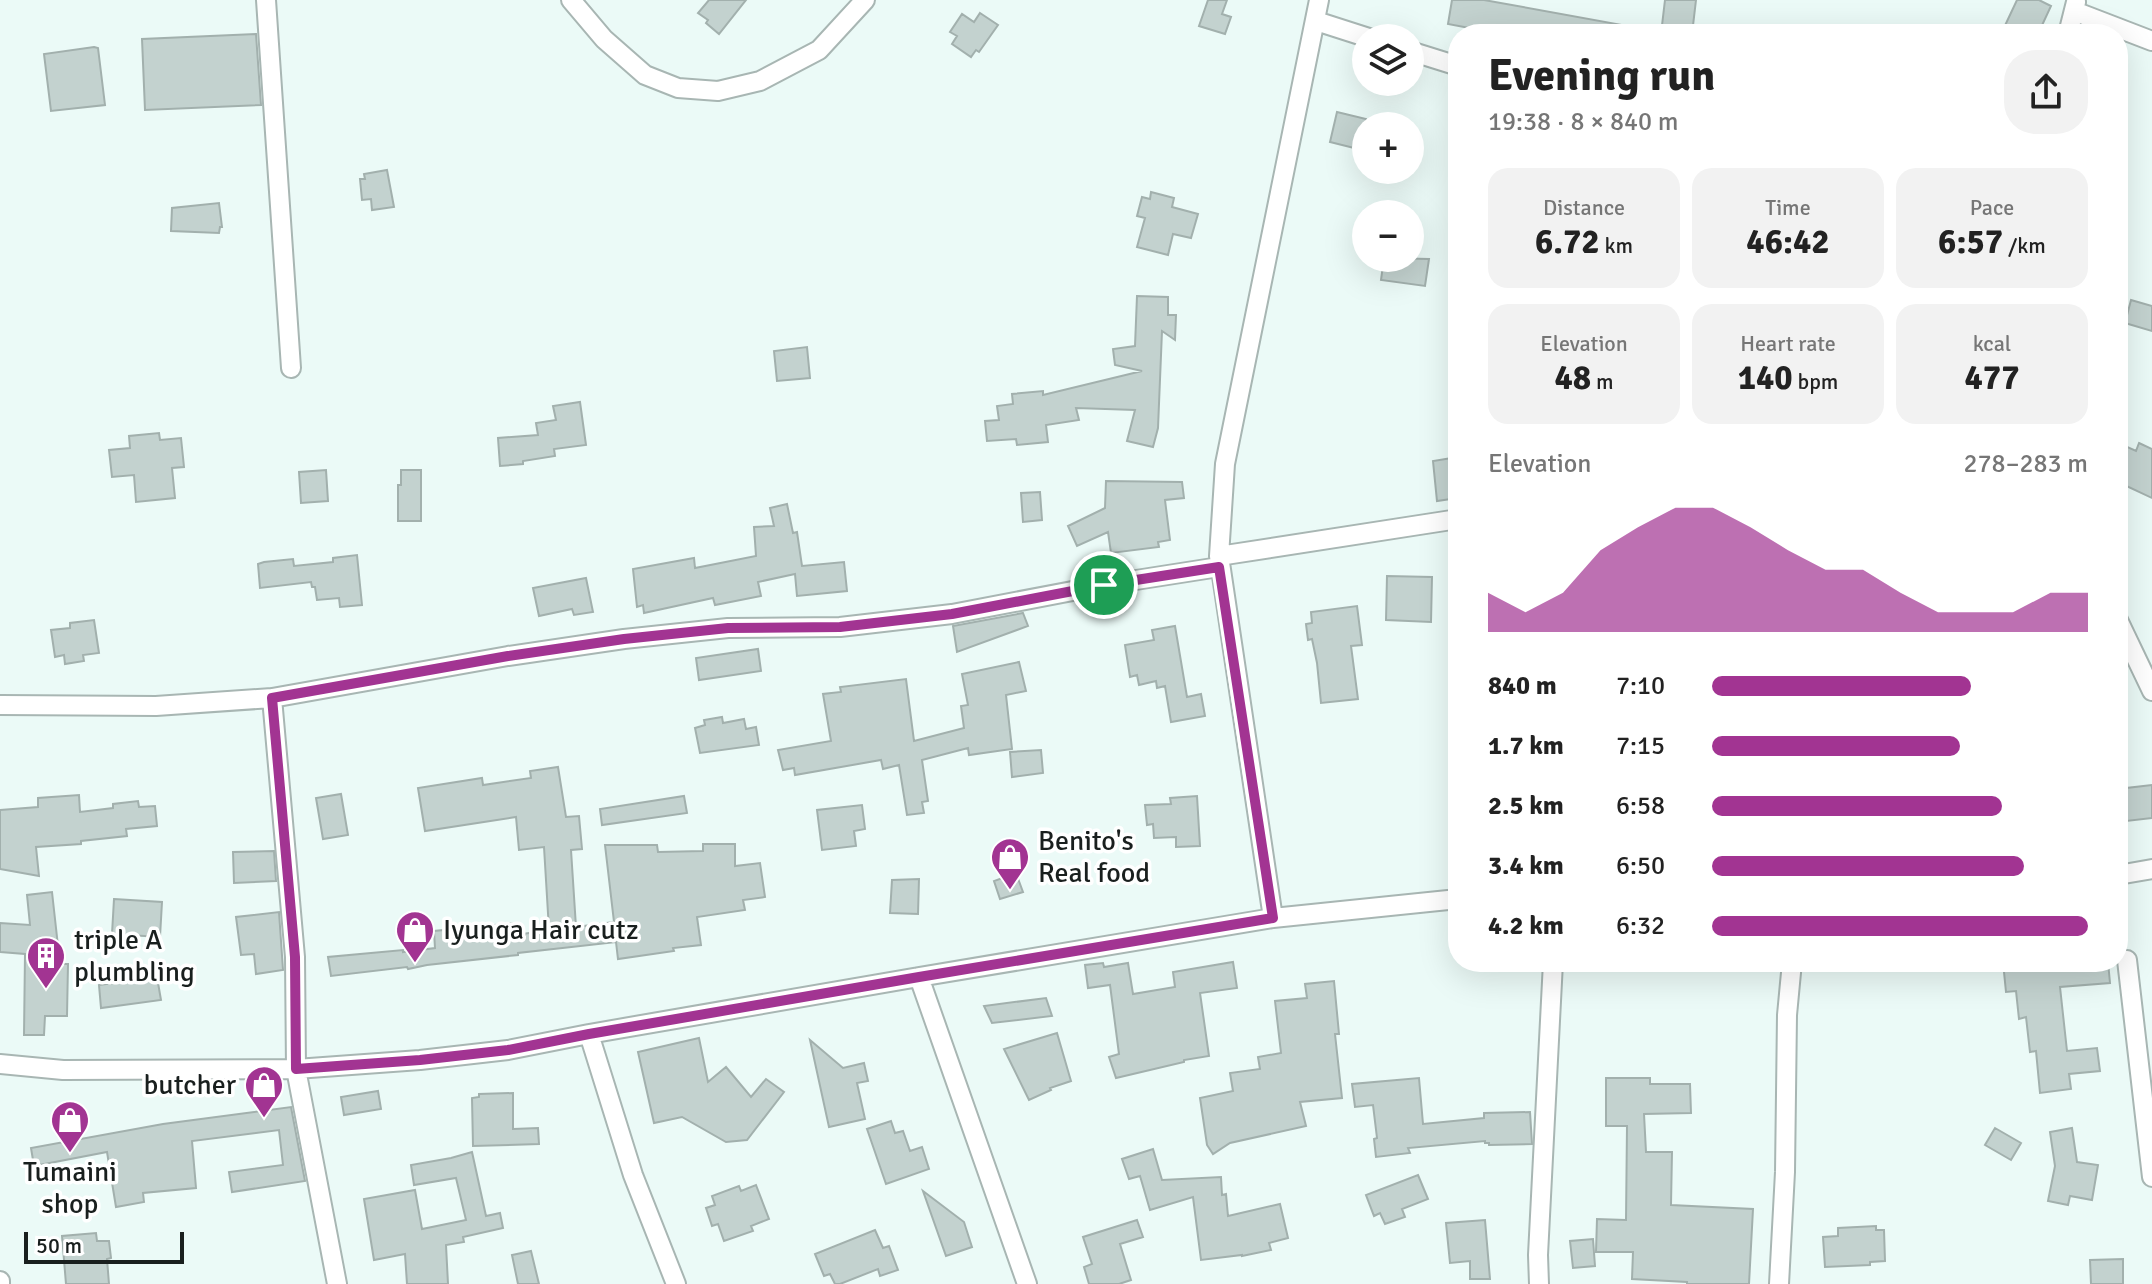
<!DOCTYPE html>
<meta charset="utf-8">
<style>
:root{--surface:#fff;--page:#f2f2f2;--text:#222;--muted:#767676;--accent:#a23492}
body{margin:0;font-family:Signika,sans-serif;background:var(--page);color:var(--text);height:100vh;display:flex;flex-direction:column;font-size:30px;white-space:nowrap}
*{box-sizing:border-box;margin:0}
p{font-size:26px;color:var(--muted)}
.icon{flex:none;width:44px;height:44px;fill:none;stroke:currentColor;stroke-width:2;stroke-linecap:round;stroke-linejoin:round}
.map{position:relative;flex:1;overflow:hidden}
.sheet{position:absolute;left:1448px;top:24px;width:680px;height:948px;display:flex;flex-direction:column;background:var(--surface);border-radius:32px;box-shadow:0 8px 32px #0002}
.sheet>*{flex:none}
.fabs{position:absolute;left:1352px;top:24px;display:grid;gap:16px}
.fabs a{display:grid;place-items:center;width:72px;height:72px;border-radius:50%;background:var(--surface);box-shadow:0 8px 32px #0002;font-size:40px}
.scale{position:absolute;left:24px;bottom:20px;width:160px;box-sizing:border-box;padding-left:8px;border:4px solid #191f1e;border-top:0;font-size:22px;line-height:28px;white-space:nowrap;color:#191f1e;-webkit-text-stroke:6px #fff;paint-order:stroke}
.pin{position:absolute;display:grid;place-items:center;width:68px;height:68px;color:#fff;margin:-34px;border:4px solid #fff;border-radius:50%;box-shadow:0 2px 8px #0007}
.round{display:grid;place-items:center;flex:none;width:84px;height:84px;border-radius:32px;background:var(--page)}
.overview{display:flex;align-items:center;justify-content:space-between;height:136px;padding:0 40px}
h1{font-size:44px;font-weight:700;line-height:60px}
.figures{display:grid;grid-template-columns:repeat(3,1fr);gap:12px;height:136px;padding:8px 40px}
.figures div{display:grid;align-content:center;border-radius:20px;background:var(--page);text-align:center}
.figures b{font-size:34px;font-weight:700}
.figures small{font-size:22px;font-weight:400}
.figures p{font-size:22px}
.chart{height:224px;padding:16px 40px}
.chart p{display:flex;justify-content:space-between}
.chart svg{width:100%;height:144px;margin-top:8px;fill:var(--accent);opacity:.7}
ul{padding:0 40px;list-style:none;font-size:26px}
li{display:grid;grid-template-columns:128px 96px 1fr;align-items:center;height:60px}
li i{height:20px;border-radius:10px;background:var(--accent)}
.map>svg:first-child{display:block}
.building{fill:#c3d2cf;stroke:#a2b0ad;stroke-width:2}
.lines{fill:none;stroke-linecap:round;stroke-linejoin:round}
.minor-casing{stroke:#a8b6b3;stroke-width:22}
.minor{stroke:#fff;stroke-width:18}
.route-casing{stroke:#fff;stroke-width:16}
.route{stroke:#a23492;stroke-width:10}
.labels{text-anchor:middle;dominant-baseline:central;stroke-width:7;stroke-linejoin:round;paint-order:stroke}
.poi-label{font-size:28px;fill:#191f1e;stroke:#fff;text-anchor:start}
</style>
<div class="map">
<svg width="2152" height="1284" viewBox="0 0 2152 1284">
<rect width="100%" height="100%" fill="#ebfaf7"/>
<path class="building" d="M709,0H746L719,34L706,23L708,20L698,13Z
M1208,0H1227L1222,14L1231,17L1225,34L1199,26Z
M1452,0H1484L1622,25V34H1501L1448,24Z
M1665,0H1696L1692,34H1661Z
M2017,0H2039L2051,6L2038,34H2001Z
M980,13L998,25L979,52L976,50L971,57L952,44L957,36L950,32L962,14L974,22Z
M256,34L261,105L145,110L142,39Z
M94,47L98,48L105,105L51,111L44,54Z
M1337,112L1366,119V151L1330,142Z
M387,170L394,207L372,210L371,199L362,200L360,179H365L364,174Z
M1151,192L1174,198L1172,207L1198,214L1191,238L1173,234L1168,255L1137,247L1145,218L1137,216L1142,197L1150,199Z
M219,203L222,227H220L219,233L171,231L172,208Z
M1384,258L1429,259L1425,286L1381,280Z
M1137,296L1168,297V315H1176L1175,340L1162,331L1158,428L1153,447L1127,441L1135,410L1076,408L1079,420L1046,425L1048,442L1017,445L1016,439L987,441L985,421L999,420L997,406L1013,404L1012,394L1043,391V395L1142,371L1115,365L1113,349L1135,346Z
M2131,300L2152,306V331L2125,323Z
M807,347L810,378L777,381L774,351Z
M580,402L586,445L554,449L555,456L523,461V464L500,466L498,438L538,435L536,423L556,420L553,406Z
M159,433L160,440L181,438L184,467L172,468L175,498L136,502L134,475L112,477L109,450L130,448L129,436Z
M2139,443L2152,449V498L2118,482V456L2123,445L2136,451Z
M1458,457V498L1437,501L1433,461Z
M326,470L328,501L301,503L299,472Z
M401,470H421V521H398V485H401Z
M1106,481L1182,482L1184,498L1165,500L1170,540L1158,542L1159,547L1111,553L1108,532L1077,546L1068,526L1105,508Z
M1040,492L1042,520L1023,522L1021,493Z
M787,504L793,533L797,532L802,566L844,562L847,591L797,596L795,574L758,582L761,596L715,605L713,598L644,613L643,605L637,607L633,569L694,558L695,568L756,556L754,527L774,526L770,508Z
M357,555L362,605L340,607L339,598L317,600L315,587H312L311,582L260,588L258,564L264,562L293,559L294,566L333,562V558Z
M1387,576L1432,577L1431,622L1386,620Z
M586,578L593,612L574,615L572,609L539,616L533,588Z
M1357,606L1362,645L1351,646L1358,699L1321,703L1317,663L1312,639L1308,640L1306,624L1312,623L1311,612Z
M1023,613L1028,626L957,652L953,626Z
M94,620L99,653L83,655L84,661L65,664L64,655L55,657L51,630L70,628V623Z
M1175,626L1187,697L1201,694L1205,716L1171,722L1165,686L1157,688L1156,681L1139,685L1137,675L1130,677L1125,645L1154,640L1152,630Z
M758,649L761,671L699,680L696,658Z
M1019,662L1026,691L1006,695L1012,749L969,755L968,748L922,760L928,801L922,802L924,813L907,815L899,765L883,769L881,760L795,775L794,768L783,770L778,750L831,741L823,694L841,692L840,687L906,679L914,741L964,728L961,706L968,705L962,674Z
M722,717L723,723L744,719L746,729L756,727L759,745L700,753L695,728L705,725L704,720Z
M1041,750L1043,773L1012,777L1010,752Z
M558,767L566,817L579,816L582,849L571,850L576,927L614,922L605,845H657L658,852L703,851V844H735V866L760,863L765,897L743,900L745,910L697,917L701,945L673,948L674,951L618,959L616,942L518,953V955L427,965L408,969L407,967L331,976L328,957L403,950V952L435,948L434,931L515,923L516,935L549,930L544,847L519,850L516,817L425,831L418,788L482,778L483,785L531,778L530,771Z
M2152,785V818L2118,822V789Z
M341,794L348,835L323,839L316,798Z
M79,795L80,812L113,808V804L138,801L139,807L155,806L157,826L126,829L127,836L81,841V844L36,847L39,876L0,869V810L38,807V798Z
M684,796L687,813L602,825L600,809Z
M1197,796L1200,846L1176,847V837L1154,838L1153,824L1147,825L1145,805L1171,804L1170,798Z
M862,805L865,829L854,831L856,846L822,850L817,810Z
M274,851L276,881L234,883L233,852Z
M1016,873L1023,892L1000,899L994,881Z
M919,879L918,914L890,913L892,880Z
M52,892L60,964H68L67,1016H45L44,1035H24L25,954L0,952V923L30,925L27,895Z
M114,899L162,902L160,937L112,934Z
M279,912L283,970L256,974L254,954L241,955L236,917Z
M1233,962L1237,988L1200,993L1209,1056L1184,1060V1062L1116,1078L1109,1057L1119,1054L1110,985L1088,988L1085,965L1103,963L1104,967L1128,963L1133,994L1175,987L1173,972Z
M2003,962H2108L2110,983L2060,987L2067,1051L2097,1048L2100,1071L2069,1074L2071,1089L2040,1093L2036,1051L2030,1052L2026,1017L2019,1019L2016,991L2006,992Z
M157,977L161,1000L101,1008L99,985Z
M1334,981L1339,1034H1335L1342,1098L1300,1102L1306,1126L1230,1143L1213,1154L1207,1145L1200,1098L1233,1091L1230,1073L1260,1069L1258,1057L1281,1053L1275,1001L1307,998L1305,984Z
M1046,998L1052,1016L992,1023L984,1006Z
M1057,1033L1071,1081L1050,1088L1051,1090L1029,1100L1004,1049Z
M699,1038L708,1082L726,1067L751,1097L766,1079L784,1092L747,1140L726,1142L682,1117L654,1123L638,1052Z
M810,1040L843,1068L864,1063L868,1081L857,1083L865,1119L829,1127Z
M1419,1078L1423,1124L1484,1118V1113L1530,1112L1532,1144L1489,1145V1143H1485V1141L1408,1148L1410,1153L1376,1157L1374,1139L1377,1138L1373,1105L1355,1107L1352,1084Z
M1606,1078H1650V1084H1690L1691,1113L1644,1114L1646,1152H1672L1671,1205L1753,1209L1749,1284H1687V1282L1632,1279L1633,1252H1596L1597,1219L1626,1220L1627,1126H1606Z
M378,1091L381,1109L344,1115L341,1097Z
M513,1093V1129L538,1128L539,1144L473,1146L472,1098L479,1097V1094Z
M291,1107L305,1181L232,1192L229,1172L283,1165L279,1130L192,1141L196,1188L143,1193L144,1202L116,1207L107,1152L34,1166L31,1148L163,1124Z
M891,1121L895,1133L903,1131L910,1151L922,1147L929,1169L886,1184L867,1129Z
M1995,1128L2021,1143L2011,1160L1985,1145Z
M2072,1128L2077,1162L2098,1165L2092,1200L2070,1196L2068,1205L2048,1201L2055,1166L2050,1132Z
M1153,1149L1162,1180L1221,1177L1222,1195L1226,1194L1228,1216L1280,1204L1288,1238L1269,1243L1271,1250L1242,1256V1255L1201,1260L1193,1197L1150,1210L1140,1176L1129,1179L1122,1159Z
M472,1152L486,1216L500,1213L503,1228L463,1237L464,1242L446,1245L448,1284H407L405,1254L374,1260L364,1199L415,1190L422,1229L466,1220L456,1178L414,1185L411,1165L451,1158Z
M1418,1175L1428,1199L1402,1209L1405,1217L1385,1224L1380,1213L1374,1216L1366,1195Z
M756,1185L769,1219L751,1226L753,1231L724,1241L718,1224L712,1226L706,1208L715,1205L712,1196L739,1186L741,1191Z
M923,1191L964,1222L972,1247L946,1256Z
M1137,1220L1143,1237L1120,1244L1131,1280L1119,1284H1089L1084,1267L1092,1264L1083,1237Z
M1485,1220L1490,1279H1470V1261L1450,1263L1446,1223Z
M1876,1226V1230H1884L1885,1261L1870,1262V1265L1825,1267L1823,1237L1838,1236V1228Z
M875,1230L883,1248L889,1246L898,1270L880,1276L878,1269L840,1284H835L830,1274L824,1276L815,1254Z
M96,1233L97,1241H109L111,1258L107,1259L109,1284H66L62,1236Z
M1593,1239L1595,1266L1573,1268L1570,1241Z
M531,1251L539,1284H518L512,1255Z
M2123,1259V1284H2091L2090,1260Z"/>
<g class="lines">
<defs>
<path id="minor" d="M266,0L291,368
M571,0L604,39L645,75L678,88L718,91L760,81L819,50L865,0
M2074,11L2152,41
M1316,21L1369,38
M2068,34L2076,2
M1410,51L1458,66
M1219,556L1458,519
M2118,620L2152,691
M272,698L295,957L296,1069L337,1284
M0,705L156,706L272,698L508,656L624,639L728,628L840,627L952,614L1104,585L1219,567
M2118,875L2152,869
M1273,918L1219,556L1225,464L1319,0
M2127,960L2152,1177
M919,977L1027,1284
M589,1034L633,1175L676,1284
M0,1064L63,1070L296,1069L420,1060L508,1050L589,1034L919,977L1273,918L1458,899
M0,1281V1284
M1539,1284L1538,1255L1553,962
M1779,1284L1785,1172L1787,1015L1792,962"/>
</defs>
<use href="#minor" class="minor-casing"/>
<use href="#minor" class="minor"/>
</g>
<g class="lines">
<defs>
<path id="route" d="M1219,567L1273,918L919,977L589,1034L508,1050L420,1060L296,1069L295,957L272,698L508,656L624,639L728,628L840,627L952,614L1104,585Z"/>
</defs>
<use href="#route" class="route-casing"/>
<use href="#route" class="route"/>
</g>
<defs>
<symbol id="shop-pin" viewBox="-11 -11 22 30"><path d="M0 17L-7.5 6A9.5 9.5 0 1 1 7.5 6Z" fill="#a23492" stroke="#fff"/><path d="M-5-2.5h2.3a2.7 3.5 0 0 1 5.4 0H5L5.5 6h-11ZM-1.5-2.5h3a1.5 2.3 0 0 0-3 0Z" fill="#fff"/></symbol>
<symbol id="building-pin" viewBox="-11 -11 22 30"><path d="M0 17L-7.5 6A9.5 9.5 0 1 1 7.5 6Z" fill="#a23492" stroke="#fff"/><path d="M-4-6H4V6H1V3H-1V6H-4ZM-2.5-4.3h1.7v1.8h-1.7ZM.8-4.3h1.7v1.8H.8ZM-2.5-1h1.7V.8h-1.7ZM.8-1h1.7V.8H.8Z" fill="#fff"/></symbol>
</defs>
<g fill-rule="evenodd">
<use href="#shop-pin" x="988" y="835" width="44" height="60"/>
<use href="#shop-pin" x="393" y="908" width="44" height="60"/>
<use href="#building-pin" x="24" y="934" width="44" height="60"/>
<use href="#shop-pin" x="242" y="1063" width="44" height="60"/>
<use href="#shop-pin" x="48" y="1098" width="44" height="60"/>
</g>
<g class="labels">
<g class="poi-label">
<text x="1038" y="841">Benito's<tspan x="1038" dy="32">Real food</tspan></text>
<text x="443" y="930">Iyunga Hair cutz</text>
<text x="74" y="940">triple A<tspan x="74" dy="32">plumbling</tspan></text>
<text x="236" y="1085" text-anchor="end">butcher</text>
<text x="70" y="1172" text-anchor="middle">Tumaini<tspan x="70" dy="32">shop</tspan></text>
</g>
</g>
</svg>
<div class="fabs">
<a><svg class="icon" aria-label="layers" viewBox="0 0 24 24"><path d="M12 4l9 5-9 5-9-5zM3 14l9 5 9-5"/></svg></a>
<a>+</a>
<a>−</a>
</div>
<div class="scale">50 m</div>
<div class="pin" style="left:1104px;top:585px;background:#1e9e55"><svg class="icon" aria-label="arrive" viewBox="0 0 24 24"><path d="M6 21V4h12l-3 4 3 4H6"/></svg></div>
<section class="sheet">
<div class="overview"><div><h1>Evening run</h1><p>19:38 · 8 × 840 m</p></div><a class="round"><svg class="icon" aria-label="share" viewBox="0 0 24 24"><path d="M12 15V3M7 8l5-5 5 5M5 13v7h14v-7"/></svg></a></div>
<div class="figures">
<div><p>Distance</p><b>6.72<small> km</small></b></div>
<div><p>Time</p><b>46:42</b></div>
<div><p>Pace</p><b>6:57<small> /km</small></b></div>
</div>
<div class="figures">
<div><p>Elevation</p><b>48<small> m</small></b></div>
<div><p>Heart rate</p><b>140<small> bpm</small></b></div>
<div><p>kcal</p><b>477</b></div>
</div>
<div class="chart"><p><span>Elevation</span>278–283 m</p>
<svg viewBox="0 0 160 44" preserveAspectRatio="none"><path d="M0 44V32L10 38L20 32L30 19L40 12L50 6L60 6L70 12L80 19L90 25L100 25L110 32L120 38L130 38L140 38L150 32L160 32V44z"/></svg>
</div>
<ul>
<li><b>840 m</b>7:10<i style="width:69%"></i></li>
<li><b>1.7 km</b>7:15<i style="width:66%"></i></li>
<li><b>2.5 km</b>6:58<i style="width:77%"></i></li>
<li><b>3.4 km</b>6:50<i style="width:83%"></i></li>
<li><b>4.2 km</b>6:32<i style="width:100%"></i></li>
</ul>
</section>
</div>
